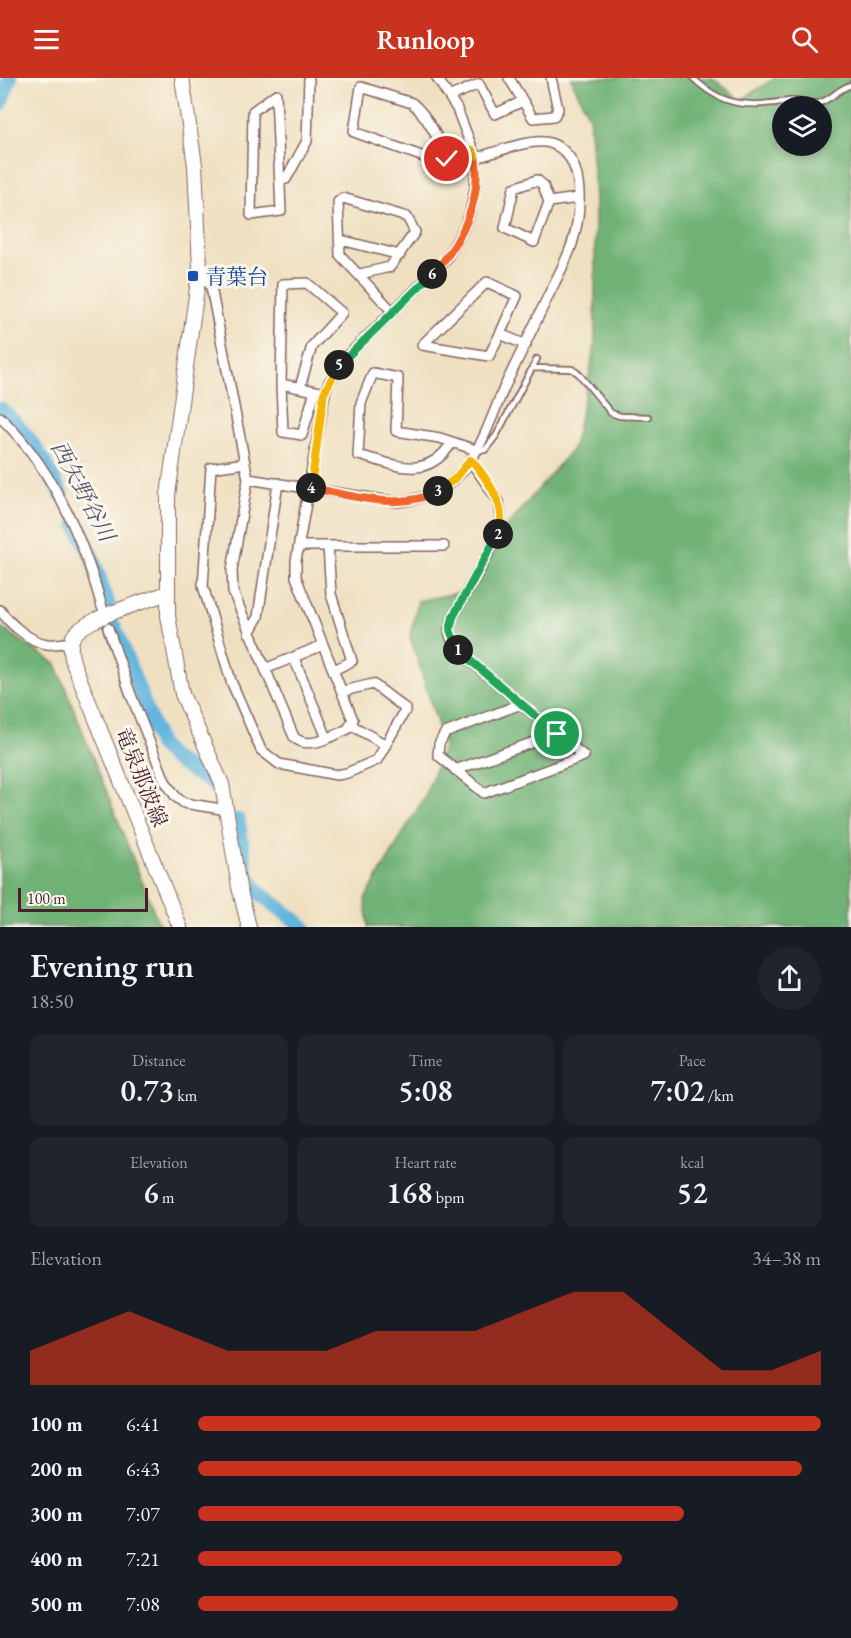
<!DOCTYPE html>
<meta charset="utf-8">
<style>
:root{--surface:#171b24;--page:#20242c;--text:#f1f3f6;--muted:#9ea1a6;--accent:#c8321e}
body{margin:0;font-family:"EB Garamond","Noto Serif JP",serif;background:var(--page);color:var(--text);height:100vh;display:flex;flex-direction:column;font-size:22px;white-space:nowrap}
*{box-sizing:border-box;margin:0}
p{font-size:20px;color:var(--muted)}
.icon{flex:none;width:33px;height:33px;fill:none;stroke:currentColor;stroke-width:2;stroke-linecap:round;stroke-linejoin:round}
.map{position:relative;height:849px;overflow:hidden}
.sheet{display:flex;flex-direction:column;background:var(--surface);flex:1}
.sheet>*{flex:none}
.controls{position:absolute;left:772px;top:18px;display:grid;gap:12px}
.controls a{display:grid;place-items:center;width:60px;height:60px;border-radius:50%;background:var(--surface);box-shadow:0 3px 9px #0003;font-size:30px}
.scale{position:absolute;left:18px;bottom:15px;width:130px;box-sizing:border-box;padding-left:6px;border:3px solid #4a1f2b;border-top:0;font-size:16px;line-height:21px;white-space:nowrap;color:#4a1f2b;-webkit-text-stroke:4px #fbf7ec;paint-order:stroke}
.pin{position:absolute;display:grid;place-items:center;width:51px;height:51px;color:#fff;margin:-26px;border:3px solid #fff;border-radius:50%;box-shadow:0 2px 6px #0007}
.km{position:absolute;width:30px;height:30px;margin:-15px;border-radius:50%;background:#222;color:#fff;font-size:16px;line-height:30px;text-align:center}
.round{display:grid;place-items:center;flex:none;width:63px;height:63px;border-radius:32px;background:var(--page)}
.overview{display:flex;align-items:center;justify-content:space-between;height:102px;padding:0 30px}
h1{font-size:33px;font-weight:600;line-height:45px}
.figures{display:grid;grid-template-columns:repeat(3,1fr);gap:9px;height:102px;padding:6px 30px}
.figures div{display:grid;align-content:center;border-radius:12px;background:var(--page);text-align:center}
.figures b{font-size:30px;font-weight:600}
.figures small{font-size:16px;font-weight:400}
.figures p{font-size:16px}
.chart{height:168px;padding:12px 30px}
.chart p{display:flex;justify-content:space-between}
.chart svg{width:100%;height:108px;margin-top:6px;fill:var(--accent);opacity:.7}
ul{padding:0 30px;list-style:none;font-size:20px}
li{display:grid;grid-template-columns:96px 72px 1fr;align-items:center;height:45px}
li i{height:15px;border-radius:8px;background:var(--accent)}
header{display:flex;justify-content:space-between;align-items:center;height:78px;padding:0 30px;background:var(--accent);color:#fff;font-size:27px;font-weight:600}
.map>svg:first-child{display:block}
.forest{fill:#70b276;stroke:#5d6850;stroke-width:1.5;fill-rule:evenodd}
.lines{fill:none;stroke-linecap:round;stroke-linejoin:round}
.river{stroke:#62b5de;stroke-width:15}
.lane-casing{stroke:#846360;stroke-width:8}
.street-casing{stroke:#846360;stroke-width:12}
.secondary-casing{stroke:#846360;stroke-width:16}
.lane{stroke:#fff;stroke-width:4.5}
.street{stroke:#fff;stroke-width:9}
.secondary{stroke:#fff;stroke-width:14}
.split-1-casing{stroke:#fff;stroke-width:12}
.split-2-casing{stroke:#fff;stroke-width:12}
.split-3-casing{stroke:#fff;stroke-width:12}
.split-4-casing{stroke:#fff;stroke-width:12}
.split-5-casing{stroke:#fff;stroke-width:12}
.split-6-casing{stroke:#fff;stroke-width:12}
.split-7-casing{stroke:#fff;stroke-width:12}
.split-8-casing{stroke:#fff;stroke-width:12}
.split-1{stroke:#22a559;stroke-width:8}
.split-2{stroke:#22a559;stroke-width:8}
.split-3{stroke:#f5b400;stroke-width:8}
.split-4{stroke:#f0652b;stroke-width:8}
.split-5{stroke:#f5b400;stroke-width:8}
.split-6{stroke:#22a559;stroke-width:8}
.split-7{stroke:#f0652b;stroke-width:8}
.split-8{stroke:#f5b400;stroke-width:8}
.transit-dot{fill:#1a4fb4;stroke:#fbf7ec;stroke-width:2}
.labels{text-anchor:middle;dominant-baseline:central;stroke-width:6;stroke-linejoin:round;paint-order:stroke}
.transit-label{font-size:21px;fill:#164399;stroke:#fbf7ec;text-anchor:start}
.street-label{font-size:21px;fill:#4a1f2b;stroke:#fbf7ec}
.water-label{font-size:22px;font-style:italic;fill:#52546a;stroke:#fbf7ec}
</style>
<header><svg class="icon" aria-label="menu" viewBox="0 0 24 24"><path d="M4 6h16M4 12h16M4 18h16"/></svg>Runloop<svg class="icon" aria-label="search" viewBox="0 0 24 24"><circle cx="10" cy="10" r="6"/><path d="M15 15l6 6"/></svg></header>
<div class="map">
<svg width="851" height="849" viewBox="0 0 851 849">
<rect width="100%" height="100%" fill="#fbf7ec"/>
<filter id="ink" filterUnits="userSpaceOnUse"><feTurbulence type="fractalNoise" baseFrequency=".0167" numOctaves="2"/><feDisplacementMap in="SourceGraphic" scale="12" xChannelSelector="R" yChannelSelector="G"/><feConvolveMatrix kernelMatrix="1 2 1 2 8 2 1 2 1" color-interpolation-filters="sRGB"/></filter>
<filter id="wash" filterUnits="userSpaceOnUse"><feTurbulence type="fractalNoise" baseFrequency=".008" numOctaves="4" result="noise"/><feDisplacementMap in="SourceGraphic" scale="24" xChannelSelector="R" yChannelSelector="G"/><feGaussianBlur stdDeviation="1.35" result="paint"/><feColorMatrix in="noise" values="0 0 0 0 0 0 0 0 0 0 0 0 0 0 0 0 0 1.4 0 .05"/><feComposite in="paint" operator="in"/></filter>
<g filter="url(#wash)">
<rect width="100%" height="100%" fill="#efe0c1"/>
<path class="forest" d="M571,0H712L741,22L775,0H851V849H368L365,821L425,718L444,667L410,558L418,523L461,514L494,464L573,370L587,309L595,265V120L589,39ZM783,28H822V68H783Z
M0,549L56,586L160,849H0Z"/>
<g class="lines">
<path class="river" d="M0,27L10,0
M0,331C34,360 41,379 61,416
M76,446L92,479L108,526
M114,548L160,667L172,680L214,707
M238,742L247,797L257,813L304,849"/>
</g>
</g>
<g filter="url(#ink)">
<g class="lines">
<defs>
<path id="lane" d="M693,0C725,31 749,28 791,23C800,22 809,26 819,25C831,22 839,10 851,7
M532,290L572,291L579,296L611,335L620,338L648,339
M476,372H485L496,358L537,281"/>
<path id="street" d="M509,0L523,23
M276,16L281,133L251,137L253,33Z
M451,18L479,6L495,36L523,23L533,40L554,38L558,31L551,0
M447,81C439,62 428,38 412,25L361,9L354,54L438,84L472,72
M281,102L286,101L307,63L309,0
M549,124L543,107L537,102L514,110L505,150L534,164L549,124L578,120
M341,162L400,177
M200,189L211,209L248,401L232,492L233,514L294,659C308,673 333,658 348,651L353,642L296,499V483L325,315L329,304L350,275L445,183L463,152L470,135L475,110L476,80L457,31L437,0
M360,196L390,189L415,154L407,139L343,120L338,124L340,177L393,234
M500,256L517,218L487,204L422,267L489,278L500,256L526,267
M281,306L283,206L307,205L342,235L312,268L300,309
M315,313L302,357L283,354L281,306L325,315
M0,339C52,389 83,460 102,529
M451,366C425,404 395,386 358,377L361,325L373,295L398,300L396,353L440,360L476,372
M470,382L499,424L501,444L500,453L483,486L453,539L449,552L451,560L462,576L521,626
M245,385L211,390L203,508L231,603L261,672L279,686L337,697L347,695L377,682L406,631L373,606L343,613
M248,401L397,424C418,422 438,416 455,401C480,378 491,340 504,310C520,276 537,242 553,208C560,194 567,181 572,166C581,137 588,77 550,65C533,59 494,75 476,80
M299,468H444
M328,468L331,516L352,583L334,592
M0,532C9,545 30,564 47,566C55,567 63,565 71,564
M108,550L131,617L165,703L176,719L184,725L227,732
M249,555L258,539L278,405
M294,580L327,660
M265,591L323,567
M521,626L584,678L484,715L438,677L439,666L445,655Z
M351,647L386,667
M455,692L557,656"/>
<path id="secondary" d="M182,0L195,87L200,189L168,417V538L182,616L222,706L239,809L249,849
M167,515C147,523 82,541 73,559C69,568 71,578 74,587L180,849"/>
</defs>
<use href="#lane" class="lane-casing"/>
<use href="#street" class="street-casing"/>
<use href="#secondary" class="secondary-casing"/>
<use href="#lane" class="lane"/>
<use href="#street" class="street"/>
<use href="#secondary" class="secondary"/>
</g>
</g>
<g class="lines" filter="url(#ink)">
<defs>
<path id="split-1" d="M458,572L557,656"/>
<path id="split-2" d="M458,572L450,552L453,539L498,456"/>
<path id="split-3" d="M438,413L456,400L470,382L474,385C489,404 509,431 498,456"/>
<path id="split-4" d="M311,410C351,417 400,434 438,413"/>
<path id="split-5" d="M311,410L324,315L339,287"/>
<path id="split-6" d="M339,287L432,196"/>
<path id="split-7" d="M432,196C461,166 483,121 475,78"/>
<path id="split-8" d="M447,81L472,72L475,78"/>
</defs>
<use href="#split-1" class="split-1-casing"/>
<use href="#split-2" class="split-2-casing"/>
<use href="#split-3" class="split-3-casing"/>
<use href="#split-4" class="split-4-casing"/>
<use href="#split-5" class="split-5-casing"/>
<use href="#split-6" class="split-6-casing"/>
<use href="#split-7" class="split-7-casing"/>
<use href="#split-8" class="split-8-casing"/>
<use href="#split-1" class="split-1"/>
<use href="#split-2" class="split-2"/>
<use href="#split-3" class="split-3"/>
<use href="#split-4" class="split-4"/>
<use href="#split-5" class="split-5"/>
<use href="#split-6" class="split-6"/>
<use href="#split-7" class="split-7"/>
<use href="#split-8" class="split-8"/>
</g>
<rect class="transit-dot" x="187" y="192" width="12" height="12" rx="3"/>
<g class="labels">
<g class="transit-label">
<text x="205" y="198">青葉台</text>
</g>
<g class="street-label">
<text transform="translate(142 699) rotate(68)">竜泉那波線</text>
</g>
<g class="water-label">
<text transform="translate(83 413) rotate(62)">西矢野谷川</text>
</g>
</g>
</svg>
<div class="controls">
<a><svg class="icon" aria-label="layers" viewBox="0 0 24 24"><path d="M12 4l9 5-9 5-9-5zM3 14l9 5 9-5"/></svg></a>
</div>
<div class="scale">100 m</div>
<div class="pin" style="left:557px;top:656px;background:#1e9e55"><svg class="icon" aria-label="arrive" viewBox="0 0 24 24"><path d="M6 21V4h12l-3 4 3 4H6"/></svg></div>
<div class="pin" style="left:447px;top:81px;background:#d93025"><svg class="icon" aria-label="check" viewBox="0 0 24 24"><path d="M5 12l5 5 9-10"/></svg></div>
<b class="km" style="left:458px;top:572px">1</b>
<b class="km" style="left:498px;top:456px">2</b>
<b class="km" style="left:438px;top:413px">3</b>
<b class="km" style="left:311px;top:410px">4</b>
<b class="km" style="left:339px;top:287px">5</b>
<b class="km" style="left:432px;top:196px">6</b>
</div>
<section class="sheet">
<div class="overview"><div><h1>Evening run</h1><p>18:50</p></div><a class="round"><svg class="icon" aria-label="share" viewBox="0 0 24 24"><path d="M12 15V3M7 8l5-5 5 5M5 13v7h14v-7"/></svg></a></div>
<div class="figures">
<div><p>Distance</p><b>0.73<small> km</small></b></div>
<div><p>Time</p><b>5:08</b></div>
<div><p>Pace</p><b>7:02<small> /km</small></b></div>
</div>
<div class="figures">
<div><p>Elevation</p><b>6<small> m</small></b></div>
<div><p>Heart rate</p><b>168<small> bpm</small></b></div>
<div><p>kcal</p><b>52</b></div>
</div>
<div class="chart"><p><span>Elevation</span>34–38 m</p>
<svg viewBox="0 0 160 44" preserveAspectRatio="none"><path d="M0 44V30L10 22L20 14L30 22L40 30L50 30L60 30L70 22L80 22L90 22L100 14L110 6L120 6L130 22L140 38L150 38L160 30V44z"/></svg>
</div>
<ul>
<li><b>100 m</b>6:41<i style="width:100%"></i></li>
<li><b>200 m</b>6:43<i style="width:97%"></i></li>
<li><b>300 m</b>7:07<i style="width:78%"></i></li>
<li><b>400 m</b>7:21<i style="width:68%"></i></li>
<li><b>500 m</b>7:08<i style="width:77%"></i></li>
</ul>
</section>
